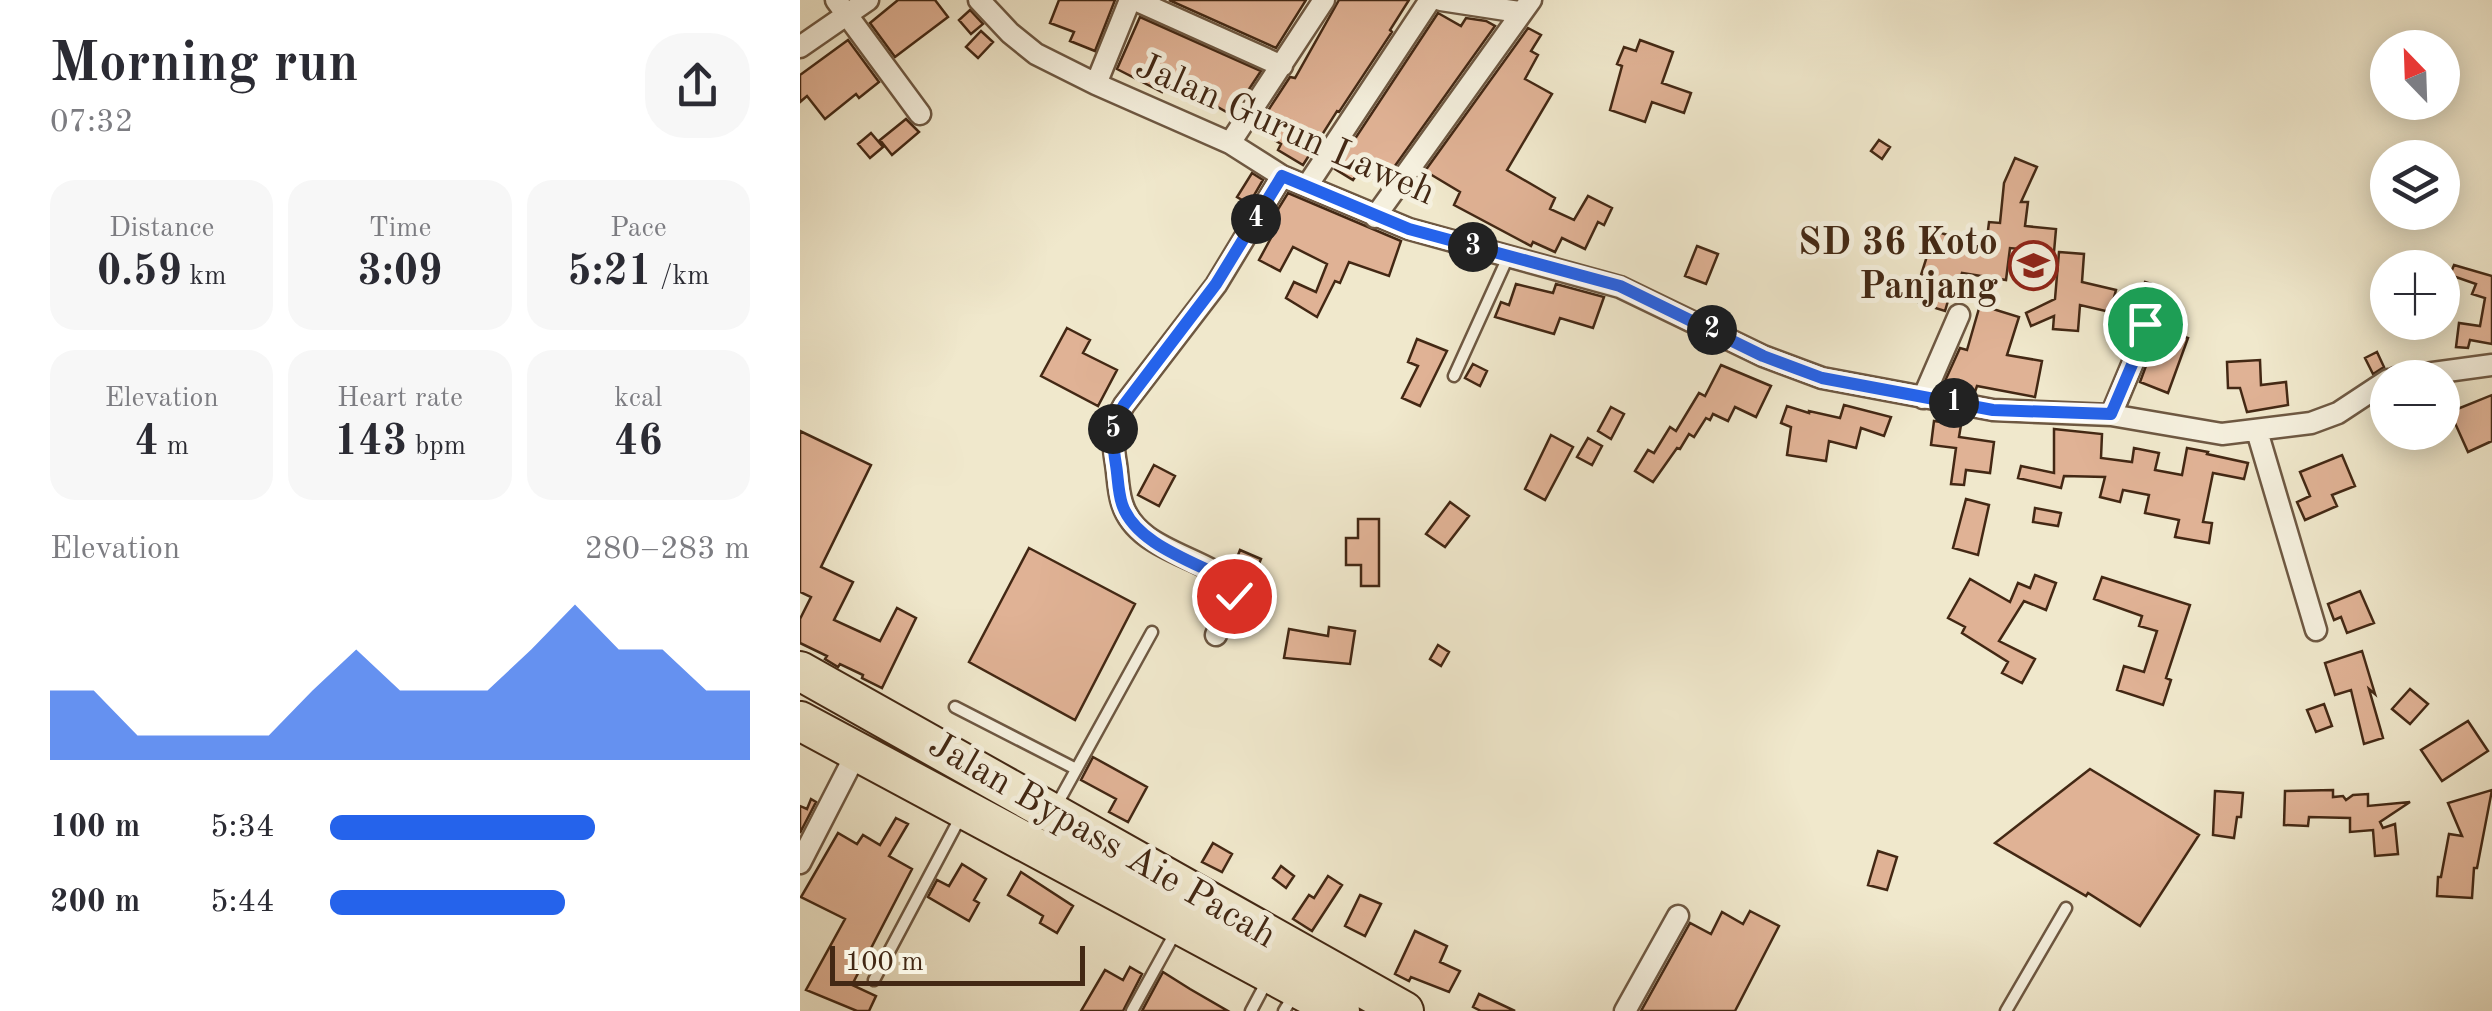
<!DOCTYPE html>
<meta charset="utf-8">
<style>
:root{--surface:#fff;--page:#f7f7f7;--text:#2b2b33;--muted:#7c7c81;--accent:#2563eb}
body{margin:0;font-family:"Old Standard TT",serif;background:var(--page);color:var(--text);height:100vh;display:flex;flex-direction:column;font-size:38px;white-space:nowrap}
*{box-sizing:border-box;margin:0}
p{font-size:32px;color:var(--muted)}
.icon{flex:none;width:55px;height:55px;fill:none;stroke:currentColor;stroke-width:2;stroke-linecap:round;stroke-linejoin:round}
.map{position:relative;flex:1;overflow:hidden}
.sheet{display:flex;flex-direction:column;background:var(--surface);width:800px}
.sheet>*{flex:none}
.needle{width:65px;rotate:337deg}
.tools{position:absolute;left:1570px;top:30px;display:grid;gap:20px}
.tools a{display:grid;place-items:center;width:90px;height:90px;border-radius:50%;background:var(--surface);box-shadow:0 5px 25px #0003;font-size:50px}
.scale{position:absolute;left:30px;bottom:25px;width:255px;box-sizing:border-box;padding-left:10px;border:5px solid #432814;border-top:0;font-size:28px;line-height:35px;white-space:nowrap;color:#432814;-webkit-text-stroke:8px #f5f0de;paint-order:stroke}
.pin{position:absolute;display:grid;place-items:center;width:85px;height:85px;color:#fff;margin:-42px;border:5px solid #fff;border-radius:50%;box-shadow:0 2px 10px #0007}
.km{position:absolute;width:50px;height:50px;margin:-25px;border-radius:50%;background:#222;color:#fff;font-size:28px;line-height:50px;text-align:center}
.round{display:grid;place-items:center;flex:none;width:105px;height:105px;border-radius:40px;background:var(--page)}
.overview{display:flex;align-items:center;justify-content:space-between;height:170px;padding:0 50px}
h1{font-size:55px;font-weight:700;line-height:75px}
.stats{display:grid;grid-template-columns:repeat(3,1fr);gap:15px;height:170px;padding:10px 50px}
.stats div{display:grid;align-content:center;border-radius:25px;background:var(--page);text-align:center}
.stats b{font-size:42px;font-weight:700}
.stats small{font-size:28px;font-weight:400}
.stats p{font-size:28px}
.chart{height:280px;padding:20px 50px}
.chart p{display:flex;justify-content:space-between}
.chart svg{width:100%;height:180px;margin-top:10px;fill:var(--accent);opacity:.7}
ul{padding:0 50px;list-style:none;font-size:32px}
li{display:grid;grid-template-columns:160px 120px 1fr;align-items:center;height:75px}
li i{height:25px;border-radius:12px;background:var(--accent)}
main{display:flex;flex:1;min-height:0}
.map>svg:first-child{display:block}
.building{fill:#e0b295;stroke:#432814;stroke-width:2.5}
.lines{fill:none;stroke-linecap:round;stroke-linejoin:round}
.lane-casing{stroke:#6e5842;stroke-width:15}
.street-casing{stroke:#6e5842;stroke-width:25}
.highway-casing{stroke:#432814;stroke-width:42}
.lane{stroke:#f5f0de;stroke-width:10}
.street{stroke:#f5f0de;stroke-width:20}
.highway{stroke:#f0e8cc;stroke-width:38}
.route-casing{stroke:#fff;stroke-width:20}
.route{stroke:#2563eb;stroke-width:12}
.labels{text-anchor:middle;dominant-baseline:central;stroke-width:10;stroke-linejoin:round;paint-order:stroke}
.street-label{font-size:38px;fill:#432814;stroke:#f5f0de}
.poi-label{font-size:38px;font-weight:bold;fill:#432814;stroke:#f5f0de;text-anchor:end}
</style>
<main>
<section class="sheet">
<div class="overview"><div><h1>Morning run</h1><p>07:32</p></div><a class="round"><svg class="icon" aria-label="share" viewBox="0 0 24 24"><path d="M12 15V3M7 8l5-5 5 5M5 13v7h14v-7"/></svg></a></div>
<div class="stats">
<div><p>Distance</p><b>0.59<small> km</small></b></div>
<div><p>Time</p><b>3:09</b></div>
<div><p>Pace</p><b>5:21<small> /km</small></b></div>
</div>
<div class="stats">
<div><p>Elevation</p><b>4<small> m</small></b></div>
<div><p>Heart rate</p><b>143<small> bpm</small></b></div>
<div><p>kcal</p><b>46</b></div>
</div>
<div class="chart"><p><span>Elevation</span>280–283 m</p>
<svg viewBox="0 0 160 44" preserveAspectRatio="none"><path d="M0 44V27L10 27L20 38L30 38L40 38L50 38L60 27L70 17L80 27L90 27L100 27L110 17L120 6L130 17L140 17L150 27L160 27V44z"/></svg>
</div>
<ul>
<li><b>100 m</b>5:34<i style="width:63%"></i></li>
<li><b>200 m</b>5:44<i style="width:56%"></i></li>
</ul>
</section>
<div class="map">
<svg width="1692" height="1011" viewBox="0 0 1692 1011">
<rect width="100%" height="100%" fill="#f0e8cc"/>
<filter id="stains"><feTurbulence type="fractalNoise" baseFrequency=".002" numOctaves="4"/><feColorMatrix values="0 0 0 0 .2 0 0 0 0 .09 0 0 0 0 .02 0 0 0 .5 -.17"/></filter>
<radialGradient id="worn" r=".72"><stop offset=".6" stop-color="#630" stop-opacity="0"/><stop offset="1" stop-color="#630" stop-opacity=".3"/></radialGradient>
<path class="building" d="M98,0H135L148,17L95,57L70,23Z
M259,0H315L295,51L270,41L274,32L250,23Z
M369,0H506L476,48Z
M539,0H609L590,30L592,32L539,112L537,111L503,165L478,150L481,144L456,129L490,77L495,78Z
M170,10L183,24L171,34L159,20Z
M638,13L661,26L666,18L686,21L695,26L582,184L560,170L553,180L535,169Z
M340,17L461,71L432,115L414,105L411,111L365,86L362,92L317,69Z
M728,28L741,35L731,51L738,55L725,79L752,94L707,170L755,198L750,209L774,220L788,196L812,208L804,225L798,222L785,249L762,238L755,252L733,242L731,246L654,205L660,192L625,171Z
M181,31L193,42L178,58L166,47Z
M48,40L79,82L59,98L56,94L25,119L7,96L0,102V75Z
M840,40L873,52L862,83L891,93L884,113L852,102L845,122L810,110L822,66L817,64L824,47L836,51Z
M106,119L119,132L92,155L80,140Z
M71,133L83,147L70,158L58,144Z
M1079,140L1090,147L1082,159L1071,151Z
M1215,158L1237,167L1221,202H1228L1225,226L1256,229L1254,252L1210,248L1206,280L1162,273L1158,286L1153,284L1145,311L1119,303L1127,277L1121,275L1135,231L1186,247L1189,222L1200,223L1204,183Z
M452,173L463,180L449,204L437,197Z
M488,193L601,241L589,276L549,262L540,283L535,281L517,317L486,298L494,282L516,292L527,264L493,247L480,271L459,260L472,236L464,232Z
M897,246L918,254L906,284L885,276Z
M1259,252L1284,254L1282,282L1316,290L1310,312L1280,305L1278,331L1253,329L1254,316L1231,326L1226,313L1255,299Z
M1654,265L1692,276V344L1670,340L1668,348L1656,347L1659,323L1680,326L1685,298L1672,294L1676,284L1650,275Z
M1345,282L1358,286L1346,311L1333,318Z
M716,284L753,293L756,284L804,297L793,328L760,318L754,334L695,317L701,302L709,305Z
M1180,305L1219,317L1207,355L1242,361L1235,397L1177,386L1175,392L1145,381L1160,348L1167,350Z
M267,328L290,340L283,353L317,370L298,406L241,376Z
M1360,328L1388,338L1368,393L1340,382Z
M617,339L647,351L620,406L602,398L618,366L608,362Z
M1577,352L1584,367L1573,374L1565,358Z
M1460,360L1461,385L1486,382L1488,405L1447,412L1440,388H1428L1427,362Z
M673,364L687,371L680,386L665,378Z
M921,365L971,386L956,417L935,407L928,421L913,414L910,420L906,418L894,437L889,434L880,449L877,448L853,482L835,471L848,450L854,453L870,427L876,431L899,393L905,396Z
M1692,395V441L1668,452L1650,412Z
M1044,405L1091,417L1084,436L1061,428L1056,448L1029,441L1026,461L987,455L991,427L981,423L987,406L1009,413V411L1040,418Z
M811,407L824,414L811,439L798,431Z
M1134,421L1161,425L1159,437L1194,442L1190,473L1166,470L1164,485L1151,484L1156,448L1131,445Z
M1254,429L1302,434L1301,458L1332,462L1334,448L1359,453L1355,470L1382,475L1387,448L1408,452L1407,454L1448,463L1444,479L1413,473L1403,522L1412,523L1409,543L1375,537L1379,520L1345,513L1349,495L1323,490L1320,502L1300,497L1305,477L1264,476L1261,488L1218,478L1221,466L1254,473Z
M0,431L71,465L21,567L53,582L34,620L80,641L97,608L116,618L82,688L62,678L63,675L40,664L38,667L25,659L27,656L0,643V619L11,597L0,592Z
M751,435L773,447L745,500L725,489Z
M788,438L802,446L792,465L777,457Z
M1542,455L1555,486L1532,495L1537,506L1505,520L1497,502L1510,496L1500,472Z
M354,465L375,476L359,506L338,495Z
M1166,499L1189,505L1178,555L1153,548Z
M650,502L669,516L645,547L626,534Z
M1235,508L1261,513L1258,526L1233,522Z
M558,519H579V586H561V565H546V538H558Z
M229,548L335,604L275,720L169,662Z
M440,550L461,559L451,583L433,568Z
M1235,575L1256,583L1246,610L1224,601L1199,641L1235,659L1222,683L1202,673L1208,662L1162,633L1165,627L1148,618L1170,579L1210,602L1218,583L1230,588Z
M1302,577L1390,605L1366,678L1371,680L1363,705L1317,690L1324,666L1344,672L1357,631L1339,626L1342,616L1294,599Z
M1560,591L1574,623L1547,633L1541,617L1534,620L1528,604Z
M529,627L555,631L550,664L484,658L489,629L528,636Z
M638,645L649,652L641,666L630,659Z
M1562,651L1575,694L1569,689L1583,738L1564,744L1551,690L1535,695L1525,663Z
M1610,689L1628,704L1610,724L1592,709Z
M1524,704L1532,726L1516,732L1507,710Z
M1668,721L1688,751L1642,781L1621,750Z
M293,757L347,787L328,822L309,812L316,799L281,780Z
M1290,769L1399,835L1340,926L1288,893L1286,896L1195,843Z
M1533,790V797L1543,796L1546,800L1553,795L1568,794V806L1610,802L1580,822L1583,828L1595,824L1598,854L1575,856L1573,830L1550,832V818L1509,817L1508,826L1484,825L1485,791Z
M1692,790L1677,868H1674L1672,898L1637,896L1638,877H1641L1649,834L1662,836L1648,803Z
M1415,791L1443,793L1441,817H1437L1434,838L1413,835Z
M11,799L16,802L0,833V806L7,809Z
M96,818L108,824L89,856L112,869L52,985L76,996L69,1011H57L6,990L45,919L1,897L38,833L57,844L63,835L80,845Z
M413,843L432,854L422,872L402,862Z
M1078,851L1097,857L1087,890L1068,885Z
M162,864L186,879L174,900L179,903L169,921L128,897L137,880L149,886Z
M481,866L494,876L486,888L473,878Z
M221,872L273,906L257,933L240,923L243,916L208,895Z
M528,876L542,885L512,931L493,919L509,895L514,898Z
M560,895L581,904L565,936L545,926Z
M950,911L979,926L935,1011H841L890,923L911,934L922,912L943,924Z
M615,931L647,946L640,962L660,971L649,992L611,977L609,981L595,974Z
M330,967L342,974L323,1011H281L305,970L323,980Z
M363,972L390,989L428,1011H342Z
M679,994L715,1011H681L673,1007Z"/>
<g class="lines">
<defs>
<path id="lane" d="M654,376L708,257
M155,707L276,769
M255,808L352,632
M74,980L161,816
M332,1011L375,933
M451,1011L468,979
M484,1011L495,993
M1206,1011L1266,908"/>
<path id="street" d="M36,0L120,114
M179,0L210,33L236,54L296,84L430,143L482,176L609,229L820,287L963,356L1022,378L1193,410L1311,415L1422,434L1511,423L1538,413L1588,380
M335,0L482,66
M641,0L719,12
M0,47L68,0
M296,84L330,0
M430,143L524,0
M507,186L630,0
M575,217L731,0
M1596,378L1692,365
M1123,398L1159,315
M1311,415L1334,360L1345,324
M1457,431L1516,630
M416,635L433,596L432,584C400,555 336,550 322,503C318,491 318,477 316,464C312,440 311,426 324,405L416,285L482,176
M0,863L57,752
M825,1011L878,916"/>
<path id="highway" d="M0,671L604,1011
M0,721L540,1011"/>
</defs>
<use href="#lane" class="lane-casing"/>
<use href="#street" class="street-casing"/>
<use href="#highway" class="highway-casing"/>
<use href="#lane" class="lane"/>
<use href="#street" class="street"/>
<use href="#highway" class="highway"/>
</g>
<g class="lines">
<defs>
<path id="route" d="M434,596V590L428,580C395,562 335,544 322,504C318,492 318,477 316,465C312,441 311,426 324,405L416,284L482,176L609,229L820,286L963,356L1022,378L1193,410L1311,414L1334,360L1345,324"/>
</defs>
<use href="#route" class="route-casing"/>
<use href="#route" class="route"/>
</g>
<defs>
<symbol id="school-ring" viewBox="-11 -11 22 22"><circle r="9.5" fill="#f5f0de" stroke="#8f2418" stroke-width="1.5"/><path d="M0-5L7-2L0 1L-7-2ZM-4 1L0 2.5L4 1V4Q0 6-4 4Z" fill="#8f2418"/></symbol>
</defs>
<g fill-rule="evenodd">
<use href="#school-ring" x="1206" y="238" width="55" height="55"/>
</g>
<g class="labels">
<g class="street-label">
<text transform="translate(485 130) rotate(24)">Jalan Gurun Laweh</text>
<text transform="translate(302 841) rotate(30)">Jalan Bypass Aie Pacah</text>
</g>
<g class="poi-label">
<text x="1198" y="244">SD 36 Koto<tspan x="1198" dy="44">Panjang</tspan></text>
</g>
</g>
<rect width="100%" height="100%" filter="url(#stains)"/>
<rect width="100%" height="100%" fill="url(#worn)"/>
</svg>
<div class="tools">
<a><svg class="needle" viewBox="-14 -14 28 28"><path d="M0-13l5 13h-10z" fill="#e53935"/><path d="M0 13l5-13h-10z" fill="#7c7c81"/></svg></a>
<a><svg class="icon" aria-label="layers" viewBox="0 0 24 24"><path d="M12 4l9 5-9 5-9-5zM3 14l9 5 9-5"/></svg></a>
<a>+</a>
<a>−</a>
</div>
<div class="scale">100 m</div>
<div class="pin" style="left:1345px;top:324px;background:#1e9e55"><svg class="icon" aria-label="arrive" viewBox="0 0 24 24"><path d="M6 21V4h12l-3 4 3 4H6"/></svg></div>
<div class="pin" style="left:434px;top:596px;background:#d93025"><svg class="icon" aria-label="check" viewBox="0 0 24 24"><path d="M5 12l5 5 9-10"/></svg></div>
<b class="km" style="left:1154px;top:403px">1</b>
<b class="km" style="left:912px;top:330px">2</b>
<b class="km" style="left:673px;top:247px">3</b>
<b class="km" style="left:456px;top:219px">4</b>
<b class="km" style="left:313px;top:429px">5</b>
</div>
</main>
